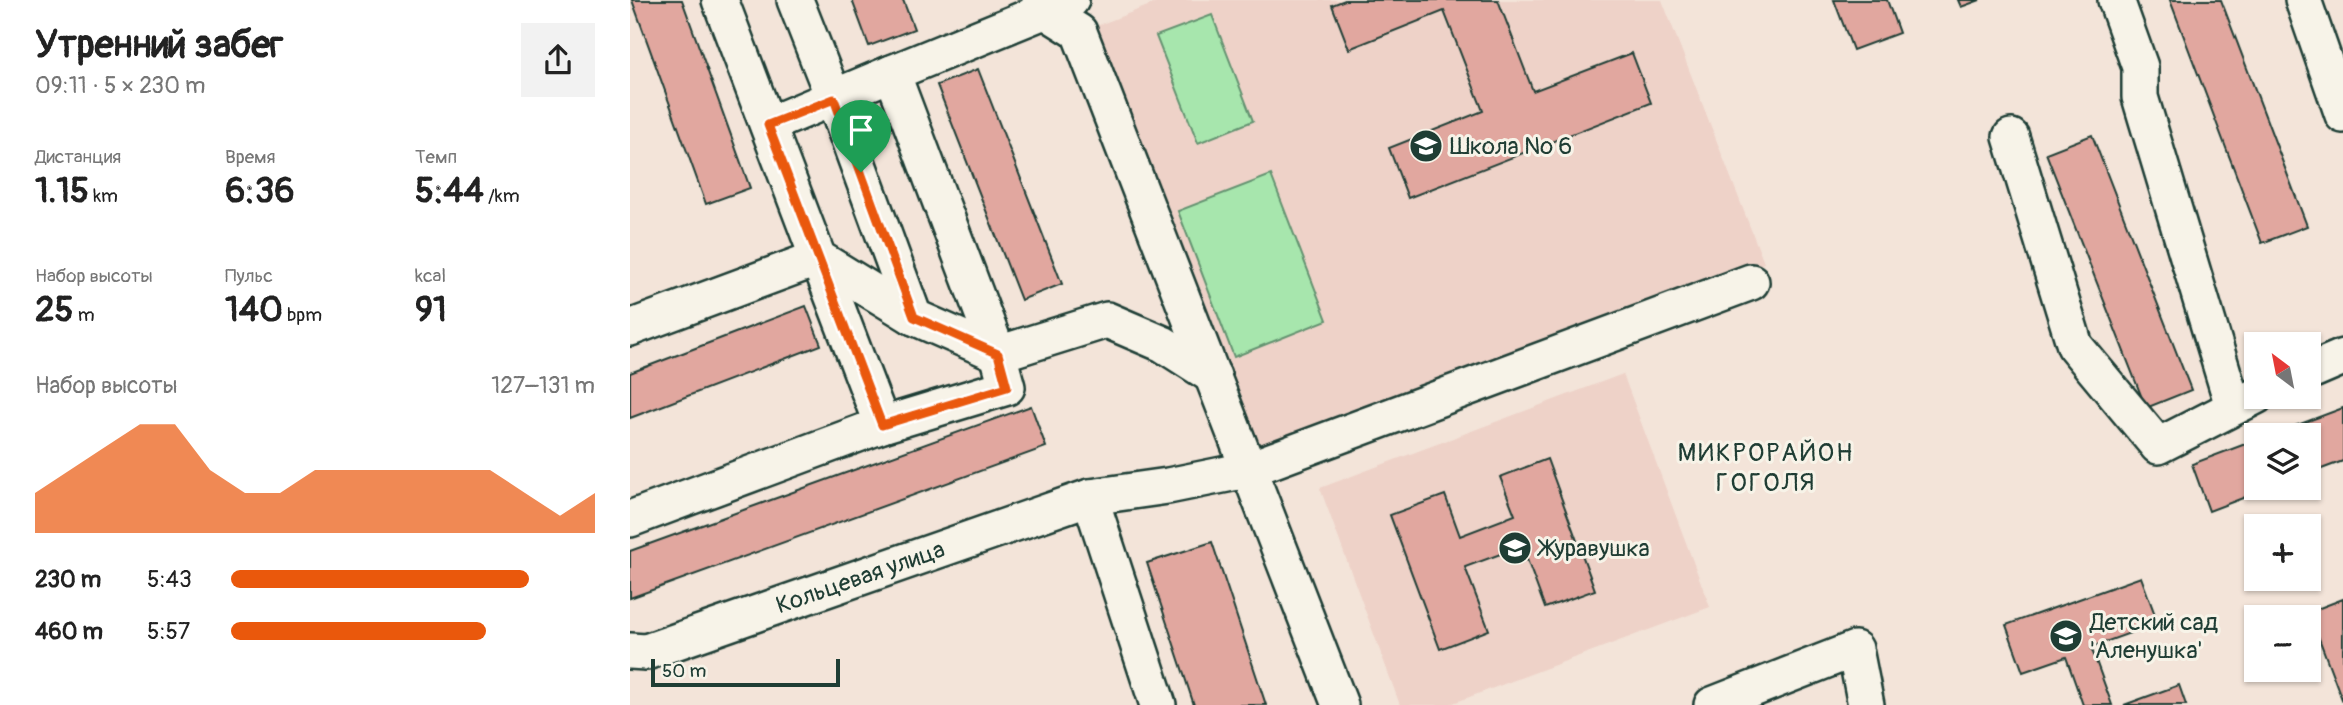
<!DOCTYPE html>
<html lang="ru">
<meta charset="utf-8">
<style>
:root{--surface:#fff;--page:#f2f2f2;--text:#222;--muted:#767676;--accent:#ea580c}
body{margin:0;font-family:Pangolin,sans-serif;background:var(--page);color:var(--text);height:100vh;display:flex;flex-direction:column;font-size:26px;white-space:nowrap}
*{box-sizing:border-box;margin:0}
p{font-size:23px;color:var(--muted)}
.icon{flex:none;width:38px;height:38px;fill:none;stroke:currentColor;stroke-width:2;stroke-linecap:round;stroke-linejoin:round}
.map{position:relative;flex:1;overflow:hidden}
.drawer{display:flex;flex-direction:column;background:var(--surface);width:630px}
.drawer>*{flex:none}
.needle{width:46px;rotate:328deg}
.fabs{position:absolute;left:1614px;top:332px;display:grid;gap:14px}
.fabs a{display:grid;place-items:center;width:77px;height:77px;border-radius:0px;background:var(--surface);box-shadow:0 2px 5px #0004;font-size:35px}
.scale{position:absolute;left:21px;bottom:18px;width:189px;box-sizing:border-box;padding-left:7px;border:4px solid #1f3d34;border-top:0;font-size:19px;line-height:24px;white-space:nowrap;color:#1f3d34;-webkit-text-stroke:5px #f7f3e8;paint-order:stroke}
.pin{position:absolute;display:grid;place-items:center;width:60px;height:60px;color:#fff;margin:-72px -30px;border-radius:50% 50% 50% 0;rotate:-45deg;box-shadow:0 0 7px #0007}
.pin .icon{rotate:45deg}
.round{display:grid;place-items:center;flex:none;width:74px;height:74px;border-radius:0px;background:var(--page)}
.summary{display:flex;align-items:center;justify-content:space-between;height:119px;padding:0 35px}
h1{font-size:38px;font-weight:700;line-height:52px}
.figures{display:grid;grid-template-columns:repeat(3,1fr);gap:10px;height:119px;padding:7px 35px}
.figures div{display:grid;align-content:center}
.figures b{font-size:35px;font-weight:700}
.figures small{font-size:19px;font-weight:400}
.figures p{font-size:19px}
.chart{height:196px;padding:14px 35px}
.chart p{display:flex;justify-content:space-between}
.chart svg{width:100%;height:126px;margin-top:7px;fill:var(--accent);opacity:.7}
ul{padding:0 35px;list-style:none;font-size:23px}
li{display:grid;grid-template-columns:112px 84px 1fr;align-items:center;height:52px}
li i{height:18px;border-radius:9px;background:var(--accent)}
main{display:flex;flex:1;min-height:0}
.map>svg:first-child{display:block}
.built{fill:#eed2c8}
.green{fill:#a7e6ad;stroke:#639270;stroke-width:2}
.building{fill:#e1a79f;stroke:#1f3d34;stroke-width:2}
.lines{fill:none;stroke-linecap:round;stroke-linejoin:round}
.minor-casing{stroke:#1f3d34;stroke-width:40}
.minor{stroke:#f7f3e8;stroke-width:35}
.route-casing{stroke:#fff;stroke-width:14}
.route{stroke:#ea580c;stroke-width:9}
.labels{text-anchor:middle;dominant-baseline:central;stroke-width:6;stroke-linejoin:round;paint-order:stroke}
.poi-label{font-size:24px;fill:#1f3d34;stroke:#f7f3e8;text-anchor:start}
.street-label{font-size:24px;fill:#1f3d34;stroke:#f7f3e8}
.neighbourhood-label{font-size:26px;letter-spacing:2px;fill:#1f3d34;stroke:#f7f3e8}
</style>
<main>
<section class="drawer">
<div class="summary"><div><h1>Утренний забег</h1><p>09:11 · 5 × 230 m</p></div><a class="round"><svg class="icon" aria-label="share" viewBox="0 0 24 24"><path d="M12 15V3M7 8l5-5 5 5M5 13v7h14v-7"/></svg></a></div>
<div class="figures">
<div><p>Дистанция</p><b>1.15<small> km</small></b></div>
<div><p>Время</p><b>6:36</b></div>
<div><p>Темп</p><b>5:44<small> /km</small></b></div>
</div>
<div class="figures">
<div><p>Набор высоты</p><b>25<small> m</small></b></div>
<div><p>Пульс</p><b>140<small> bpm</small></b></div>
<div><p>kcal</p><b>91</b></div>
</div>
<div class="chart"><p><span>Набор высоты</span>127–131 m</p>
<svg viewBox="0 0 160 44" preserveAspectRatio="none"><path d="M0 44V30L10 22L20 14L30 6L40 6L50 22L60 30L70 30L80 22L90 22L100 22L110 22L120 22L130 22L140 30L150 38L160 30V44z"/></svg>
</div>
<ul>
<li><b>230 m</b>5:43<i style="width:82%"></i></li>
<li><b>460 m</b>5:57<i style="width:70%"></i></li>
</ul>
</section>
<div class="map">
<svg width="1713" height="705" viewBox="0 0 1713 705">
<rect width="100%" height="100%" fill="#f3e4d9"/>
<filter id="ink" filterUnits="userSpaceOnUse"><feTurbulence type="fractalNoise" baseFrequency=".0143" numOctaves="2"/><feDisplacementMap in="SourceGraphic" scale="14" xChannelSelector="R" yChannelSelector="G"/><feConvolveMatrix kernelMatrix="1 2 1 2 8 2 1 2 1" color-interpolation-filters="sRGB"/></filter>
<g filter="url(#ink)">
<path class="built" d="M533,0H1032L1134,263L627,460L459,29Z
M993,374L1080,607L818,705H770L690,488Z"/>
<path class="green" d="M582,15L623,121L568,143L526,36Z
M641,175L697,320L604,357L548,211Z"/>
<path class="building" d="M2,0H52L120,188L76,204Z
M222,0H273L284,29L239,46Z
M715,0H868L903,91L1002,53L1021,103L778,198L759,148L853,111L814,11L719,49L702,5Z
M1204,0H1257L1269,33L1223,50Z
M1328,0H1350L1331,7Z
M1540,0H1591L1677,226L1632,243Z
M348,69L432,284L391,300L307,85Z
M1462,135L1561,390L1516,408L1416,153Z
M176,306L191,345L0,418V373Z
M401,406L416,447L0,598V551Z
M1713,408V461L1678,474V436H1638Z
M1626,440V488H1639L1579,511L1562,464Z
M917,459L965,590L915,608L892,546L835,567L859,630L810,649L760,515L815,495L830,536L885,515L870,477Z
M582,542L636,705H564L517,563Z
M1511,577L1528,623L1461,647L1482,705H1453L1436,657L1393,672L1376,625Z
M1713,599V702L1679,612Z
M1549,685L1556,705H1494Z"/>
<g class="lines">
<defs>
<g id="minor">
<path d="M90,0L188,258L284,317"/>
<path d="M165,0L204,99L284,317L368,354L477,320L533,344L583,376"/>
<path d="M410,0L414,10L449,32C536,256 621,481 710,705"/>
<path d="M1486,0L1510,67V97L1603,406"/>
<path d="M1673,0L1713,115"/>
<path d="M138,125L262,73"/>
<path d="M1381,137L1445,346L1528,446L1626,396"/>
<path d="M0,328L188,258L252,425"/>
<path d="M1678,372L1713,357"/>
<path d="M460,497L528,705"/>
<path d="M0,519L252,425L377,387L368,354L262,73L441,0"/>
<path id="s1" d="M0,651L16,652L460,497L538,486L617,470L1121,282"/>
<path d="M1082,705L1225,649L1236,705"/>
</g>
</defs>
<use href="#minor" class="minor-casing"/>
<use href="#minor" class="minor"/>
</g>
</g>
<g class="lines" filter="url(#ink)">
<defs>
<path id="route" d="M204,99L284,317L368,354L377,387L252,425L138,125Z"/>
</defs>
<use href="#route" class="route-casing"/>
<use href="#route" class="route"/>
</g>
<defs>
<symbol id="school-disc" viewBox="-11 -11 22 22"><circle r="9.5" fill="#1f3d34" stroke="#f7f3e8"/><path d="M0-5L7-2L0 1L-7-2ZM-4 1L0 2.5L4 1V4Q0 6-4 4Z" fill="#fff"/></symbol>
</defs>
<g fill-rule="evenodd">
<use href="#school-disc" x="777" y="127" width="38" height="38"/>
<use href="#school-disc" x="866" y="529" width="38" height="38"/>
<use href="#school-disc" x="1417" y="617" width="38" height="38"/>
</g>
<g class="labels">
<g class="poi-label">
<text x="820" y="146">Школа № 6</text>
<text x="910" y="548">Журавушка</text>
<text x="1460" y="622">Детский сад<tspan x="1460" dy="28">'Аленушка'</tspan></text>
</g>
<g class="street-label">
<text stroke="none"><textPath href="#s1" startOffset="243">Кольцевая улица</textPath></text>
</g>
<g class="neighbourhood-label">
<text x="1136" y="453">МИКРОРАЙОН<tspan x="1136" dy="30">ГОГОЛЯ</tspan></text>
</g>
</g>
</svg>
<div class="fabs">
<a><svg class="needle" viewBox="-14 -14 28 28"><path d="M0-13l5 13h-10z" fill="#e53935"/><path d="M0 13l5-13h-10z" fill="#767676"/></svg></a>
<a><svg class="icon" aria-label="layers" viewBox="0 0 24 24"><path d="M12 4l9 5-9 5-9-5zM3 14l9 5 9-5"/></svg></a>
<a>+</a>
<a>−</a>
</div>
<div class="scale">50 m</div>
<div class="pin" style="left:231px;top:172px;background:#1e9e55"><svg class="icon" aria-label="arrive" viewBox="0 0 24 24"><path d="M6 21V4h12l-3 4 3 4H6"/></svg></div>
</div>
</main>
